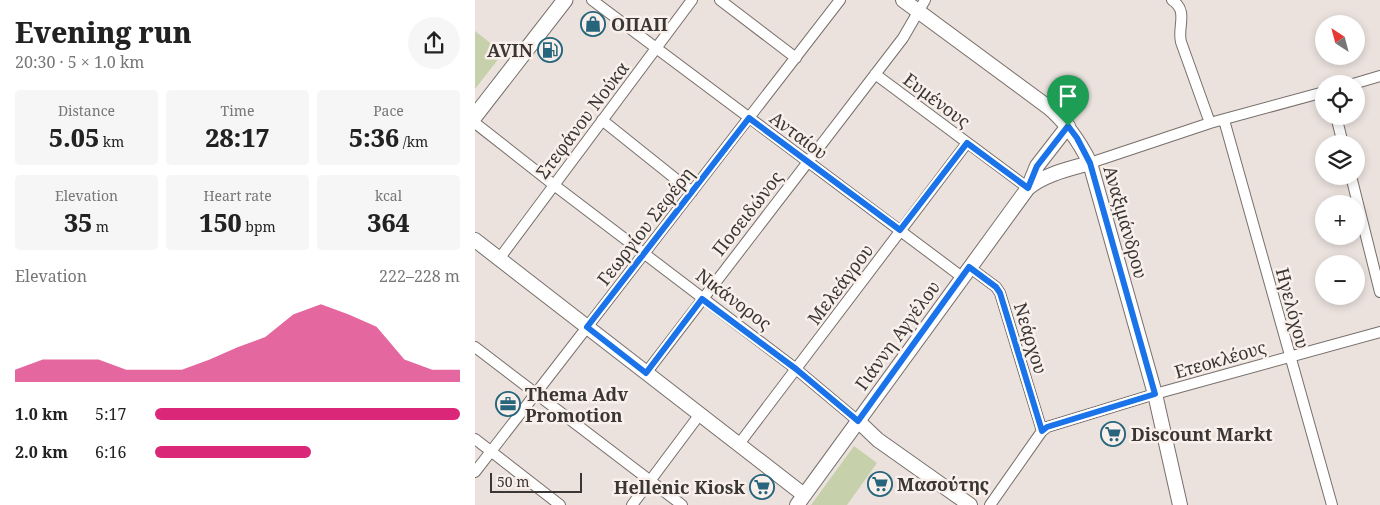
<!DOCTYPE html>
<meta charset="utf-8">
<style>
:root{--surface:#fff;--page:#f6f6f6;--text:#222;--muted:#767676;--accent:#db2777}
body{margin:0;font-family:"Noto Serif",serif;background:var(--page);color:var(--text);height:100vh;display:flex;flex-direction:column;font-size:19px;white-space:nowrap}
*{box-sizing:border-box;margin:0}
p{font-size:16px;color:var(--muted)}
.icon{flex:none;width:28px;height:28px;fill:none;stroke:currentColor;stroke-width:2;stroke-linecap:round;stroke-linejoin:round}
.map{position:relative;flex:1;overflow:hidden}
.drawer{display:flex;flex-direction:column;background:var(--surface);width:475px}
.drawer>*{flex:none}
.needle{width:32px;rotate:324deg}
.tools{position:absolute;left:840px;top:15px;display:grid;gap:10px}
.tools a{display:grid;place-items:center;width:50px;height:50px;border-radius:50%;background:var(--surface);box-shadow:0 2px 8px #0003;font-size:25px}
.scale{position:absolute;left:15px;bottom:12px;width:92px;box-sizing:border-box;padding-left:5px;border:2px solid #393634;border-top:0;font-size:14px;line-height:18px;white-space:nowrap;color:#393634;-webkit-text-stroke:4px #f9f0eb;paint-order:stroke}
.pin{position:absolute;display:grid;place-items:center;width:42px;height:42px;color:#fff;margin:-51px -21px;border-radius:50% 50% 50% 0;rotate:-45deg;box-shadow:0 0 5px #0007}
.pin .icon{rotate:45deg}
.round{display:grid;place-items:center;flex:none;width:52px;height:52px;border-radius:26px;background:var(--page)}
.overview{display:flex;align-items:center;justify-content:space-between;height:85px;padding:0 15px}
h1{font-size:28px;font-weight:800;line-height:38px}
.stats{display:grid;grid-template-columns:repeat(3,1fr);gap:8px;height:85px;padding:5px 15px}
.stats div{display:grid;align-content:center;border-radius:5px;background:var(--page);text-align:center}
.stats b{font-size:25px;font-weight:800}
.stats small{font-size:14px;font-weight:400}
.stats p{font-size:14px}
.chart{height:140px;padding:10px 15px}
.chart p{display:flex;justify-content:space-between}
.chart svg{width:100%;height:90px;margin-top:5px;fill:var(--accent);opacity:.7}
ul{padding:0 15px;list-style:none;font-size:16px}
li{display:grid;grid-template-columns:80px 60px 1fr;align-items:center;height:38px}
li i{height:12px;border-radius:6px;background:var(--accent)}
main{display:flex;flex:1;min-height:0}
.map>svg:first-child{display:block}
.green{fill:#c6d0ab}
.lines{fill:none;stroke-linecap:round;stroke-linejoin:round}
.minor-casing{stroke:#776f6b;stroke-width:12}
.tertiary-casing{stroke:#776f6b;stroke-width:16}
.secondary-casing{stroke:#776f6b;stroke-width:17}
.minor{stroke:#fff;stroke-width:10}
.tertiary{stroke:#fff;stroke-width:14}
.secondary{stroke:#fff;stroke-width:15}
.route-casing{stroke:#fff;stroke-width:10}
.route{stroke:#1a73e8;stroke-width:6}
.labels{text-anchor:middle;dominant-baseline:central;stroke-width:5;stroke-linejoin:round;paint-order:stroke}
.poi-label{font-size:18px;font-weight:bold;fill:#393634;stroke:#f9f0eb;text-anchor:start}
.street-label{font-size:18px;fill:#393634;stroke:#f9f0eb}
</style>
<main>
<section class="drawer">
<div class="overview"><div><h1>Evening run</h1><p>20:30 · 5 × 1.0 km</p></div><a class="round"><svg class="icon" aria-label="share" viewBox="0 0 24 24"><path d="M12 15V3M7 8l5-5 5 5M5 13v7h14v-7"/></svg></a></div>
<div class="stats">
<div><p>Distance</p><b>5.05<small> km</small></b></div>
<div><p>Time</p><b>28:17</b></div>
<div><p>Pace</p><b>5:36<small> /km</small></b></div>
</div>
<div class="stats">
<div><p>Elevation</p><b>35<small> m</small></b></div>
<div><p>Heart rate</p><b>150<small> bpm</small></b></div>
<div><p>kcal</p><b>364</b></div>
</div>
<div class="chart"><p><span>Elevation</span>222–228 m</p>
<svg viewBox="0 0 160 44" preserveAspectRatio="none"><path d="M0 44V38L10 33L20 33L30 33L40 38L50 38L60 38L70 33L80 27L90 22L100 11L110 6L120 11L130 17L140 33L150 38L160 38V44z"/></svg>
</div>
<ul>
<li><b>1.0 km</b>5:17<i style="width:100%"></i></li>
<li><b>2.0 km</b>6:16<i style="width:51%"></i></li>
</ul>
</section>
<div class="map">
<svg width="905" height="505" viewBox="0 0 905 505">
<rect width="100%" height="100%" fill="#ebe2de"/>
<path class="green" d="M0,31L28,53L0,89Z
M379,446L402,463L372,505H336Z"/>
<g class="lines">
<defs>
<path id="minor" d="M117,0L487,277
M245,0L321,58
M697,0C714,11 702,27 706,42L735,123
M400,74L553,188
M878,84L905,76
M861,116L868,144
M127,120L217,192
M749,120L857,505
M0,123L79,185L321,369L383,421
M615,163L735,123L849,92
M876,176L905,292
M24,259L217,0
M494,267L521,287L525,293L567,431
M0,347L207,505
M171,373L428,38L450,0
M0,439L85,505
M264,444L492,143
M0,472L365,0
M157,505L225,414
M515,505L567,431L572,427L680,394L905,332"/>
<path id="tertiary" d="M428,0L573,107C592,123 604,141 615,163L680,394L705,505
M553,188L562,166L593,126
M0,240L329,495
M383,421L403,440L495,505
M322,505L553,188C570,174 594,169 615,163"/>
<path id="secondary" d="M0,116L90,0"/>
</defs>
<use href="#minor" class="minor-casing"/>
<use href="#tertiary" class="tertiary-casing"/>
<use href="#secondary" class="secondary-casing"/>
<use href="#minor" class="minor"/>
<use href="#tertiary" class="tertiary"/>
<use href="#secondary" class="secondary"/>
</g>
<g class="lines">
<defs>
<path id="route" d="M274,118L425,230L492,143L553,188L562,166L593,126L602,138L615,163L680,394L572,427L567,431L525,293L521,287L494,267L383,421L321,369L227,299L171,373L112,327Z"/>
</defs>
<use href="#route" class="route-casing"/>
<use href="#route" class="route"/>
</g>
<defs>
<symbol id="shop-ring" viewBox="-11 -11 22 22"><circle r="9.5" fill="#f9f0eb" stroke="#26657b" stroke-width="1.5"/><path d="M-5-2.5h2.3a2.7 3.5 0 0 1 5.4 0H5L5.5 6h-11ZM-1.5-2.5h3a1.5 2.3 0 0 0-3 0Z" fill="#26657b"/></symbol>
<symbol id="fuel-ring" viewBox="-11 -11 22 22"><circle r="9.5" fill="#f9f0eb" stroke="#26657b" stroke-width="1.5"/><path d="M-5.5-6h7V0h2V4h1.3V-2.5L3-4.5l.8-.8L6-3V5H2.5V1h-1V6h-7ZM-4.2-4.7v3.2H.2V-4.7Z" fill="#26657b"/></symbol>
<symbol id="office-ring" viewBox="-11 -11 22 22"><circle r="9.5" fill="#f9f0eb" stroke="#26657b" stroke-width="1.5"/><path d="M-6-3h4V-5.5h4V-3h4V5H-6ZM-1-4.5V-3h2v-1.5ZM-6 0V1H6V0Z" fill="#26657b"/></symbol>
<symbol id="supermarket-ring" viewBox="-11 -11 22 22"><circle r="9.5" fill="#f9f0eb" stroke="#26657b" stroke-width="1.5"/><path d="M-6-5.5h2.5l.6 2H6L4.5 2H-2.5L-4.4-4H-6ZM-1.5 3.2a1.3 1.3 0 1 0 .1 0ZM3 3.2a1.3 1.3 0 1 0 .1 0Z" fill="#26657b"/></symbol>
</defs>
<g fill-rule="evenodd">
<use href="#shop-ring" x="104" y="10" width="28" height="28"/>
<use href="#fuel-ring" x="61" y="36" width="28" height="28"/>
<use href="#office-ring" x="19" y="390" width="28" height="28"/>
<use href="#supermarket-ring" x="624" y="420" width="28" height="28"/>
<use href="#supermarket-ring" x="391" y="470" width="28" height="28"/>
<use href="#supermarket-ring" x="273" y="473" width="28" height="28"/>
</g>
<g class="labels">
<g class="poi-label">
<text x="136" y="24">ΟΠΑΠ</text>
<text x="58" y="50" text-anchor="end">AVIN</text>
<text x="50" y="394">Thema Adv<tspan x="50" dy="21">Promotion</tspan></text>
<text x="656" y="434">Discount Markt</text>
<text x="422" y="484">Μασούτης</text>
<text x="270" y="487" text-anchor="end">Hellenic Kiosk</text>
</g>
<g class="street-label">
<text transform="translate(462 100) rotate(37)">Ευμένους</text>
<text transform="translate(107 120) rotate(-53)">Στεφάνου Νούκα</text>
<text transform="translate(324 135) rotate(37)">Ανταίου</text>
<text transform="translate(272 213) rotate(-52)">Ποσειδώνος</text>
<text transform="translate(651 222) rotate(74)">Αναξιμάνδρου</text>
<text transform="translate(170 226) rotate(-52)">Γεωργίου Σεφέρη</text>
<text transform="translate(365 284) rotate(-53)">Μελεάγρου</text>
<text transform="translate(259 299) rotate(37)">Νικάνορος</text>
<text transform="translate(818 308) rotate(75)">Ηγελόχου</text>
<text transform="translate(422 335) rotate(-54)">Γιάννη Αγγέλου</text>
<text transform="translate(556 338) rotate(73)">Νεάρχου</text>
<text transform="translate(745 359) rotate(-16)">Ετεοκλέους</text>
</g>
</g>
</svg>
<div class="tools">
<a><svg class="needle" viewBox="-14 -14 28 28"><path d="M0-13l5 13h-10z" fill="#e53935"/><path d="M0 13l5-13h-10z" fill="#767676"/></svg></a>
<a><svg class="icon" aria-label="locate" viewBox="0 0 24 24"><circle cx="12" cy="12" r="6"/><path d="M12 2v4M12 18v4M2 12h4M18 12h4"/></svg></a>
<a><svg class="icon" aria-label="layers" viewBox="0 0 24 24"><path d="M12 4l9 5-9 5-9-5zM3 14l9 5 9-5"/></svg></a>
<a>+</a>
<a>−</a>
</div>
<div class="scale">50 m</div>
<div class="pin" style="left:593px;top:126px;background:#1e9e55"><svg class="icon" aria-label="arrive" viewBox="0 0 24 24"><path d="M6 21V4h12l-3 4 3 4H6"/></svg></div>
</div>
</main>
